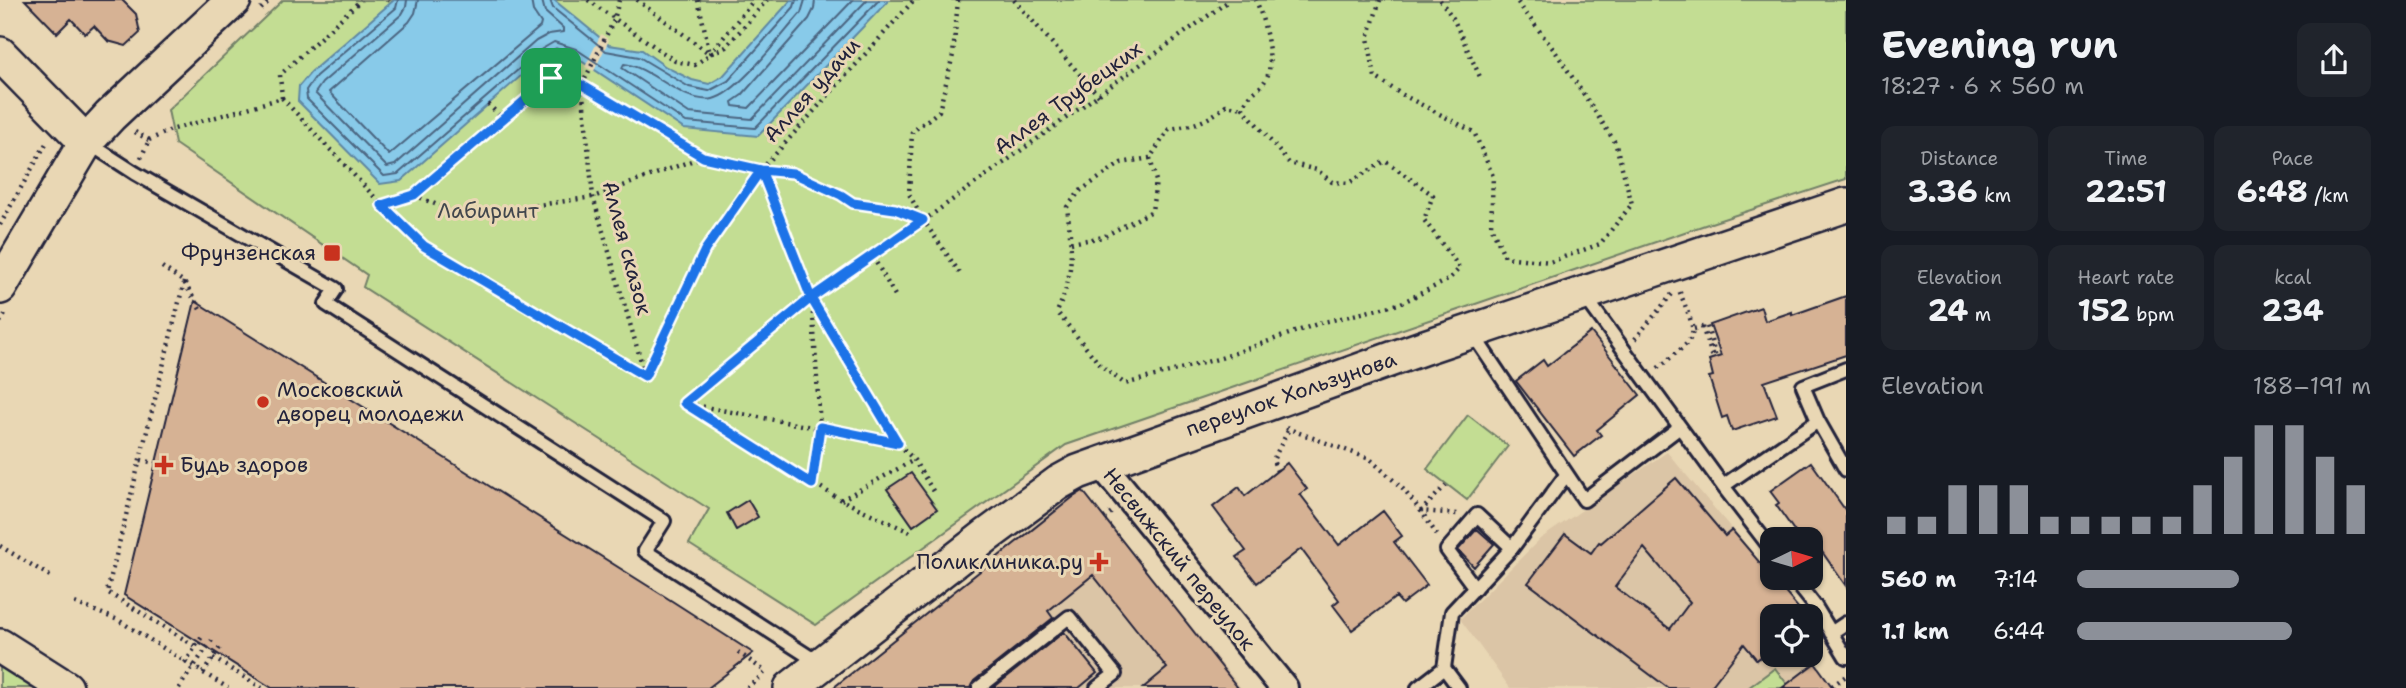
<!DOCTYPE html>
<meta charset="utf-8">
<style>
:root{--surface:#171b24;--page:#20242c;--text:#f1f3f6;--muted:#9ea1a6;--accent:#8c9099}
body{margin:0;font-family:"Shantell Sans",sans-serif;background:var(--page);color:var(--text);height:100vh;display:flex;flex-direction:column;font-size:26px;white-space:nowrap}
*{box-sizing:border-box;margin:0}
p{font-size:23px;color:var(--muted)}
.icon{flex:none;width:38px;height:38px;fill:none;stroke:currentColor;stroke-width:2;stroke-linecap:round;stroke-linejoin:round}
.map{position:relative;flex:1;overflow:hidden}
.sheet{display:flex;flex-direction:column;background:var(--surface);width:560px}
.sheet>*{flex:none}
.needle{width:46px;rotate:85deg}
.fabs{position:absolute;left:1760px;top:527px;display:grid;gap:14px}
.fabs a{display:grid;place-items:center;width:63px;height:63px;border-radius:14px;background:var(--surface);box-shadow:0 2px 5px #0004;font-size:35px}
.pin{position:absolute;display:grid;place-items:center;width:60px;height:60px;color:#fff;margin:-30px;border-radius:14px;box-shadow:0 4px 10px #0006}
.round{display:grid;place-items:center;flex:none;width:74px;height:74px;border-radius:14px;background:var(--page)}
.headline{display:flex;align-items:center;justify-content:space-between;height:119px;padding:0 35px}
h1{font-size:38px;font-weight:700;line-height:52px}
.metrics{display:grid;grid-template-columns:repeat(3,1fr);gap:10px;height:119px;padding:7px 35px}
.metrics div{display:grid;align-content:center;border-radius:14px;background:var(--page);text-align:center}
.metrics b{font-size:30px;font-weight:700}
.metrics small{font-size:19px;font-weight:400}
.metrics p{font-size:19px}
.chart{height:196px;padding:14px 35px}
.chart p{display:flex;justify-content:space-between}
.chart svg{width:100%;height:126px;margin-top:7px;stroke:var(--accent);stroke-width:6}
ul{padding:0 35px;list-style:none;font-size:23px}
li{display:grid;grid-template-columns:112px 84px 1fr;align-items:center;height:52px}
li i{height:18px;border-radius:9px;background:var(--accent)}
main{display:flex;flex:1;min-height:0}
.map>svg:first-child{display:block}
.built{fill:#dbc5a6}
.green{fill:#c3dd93;stroke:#728067;stroke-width:2}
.water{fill:#88cae9;stroke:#5f87a3;stroke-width:2}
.pier{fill:#e9d7b4}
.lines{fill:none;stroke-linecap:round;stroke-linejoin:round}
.shore{stroke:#4b6581;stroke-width:2}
.building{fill:#d6b294;stroke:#22223b;stroke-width:2;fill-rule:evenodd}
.service-casing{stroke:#22223b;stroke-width:18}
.minor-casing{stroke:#22223b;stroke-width:32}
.tertiary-casing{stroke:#22223b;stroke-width:38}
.path{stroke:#22223b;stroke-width:4.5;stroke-dasharray:2 5;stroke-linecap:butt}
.service{stroke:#e9d7b4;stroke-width:12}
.minor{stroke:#e9d7b4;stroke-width:26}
.tertiary{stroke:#e9d7b4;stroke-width:33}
.route-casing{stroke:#fff;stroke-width:14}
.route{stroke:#1a73e8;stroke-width:9}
.poi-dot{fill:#c8321e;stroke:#e9d7b4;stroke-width:2.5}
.labels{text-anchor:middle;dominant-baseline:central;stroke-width:6;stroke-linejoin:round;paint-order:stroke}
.street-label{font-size:21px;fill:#22223b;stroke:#e9d7b4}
.park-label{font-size:21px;fill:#42474d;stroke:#e9d7b4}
.poi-label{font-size:21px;fill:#22223b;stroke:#e9d7b4;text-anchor:end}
</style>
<main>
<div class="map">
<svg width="1846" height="688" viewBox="0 0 1846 688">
<rect width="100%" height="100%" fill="#e9d7b4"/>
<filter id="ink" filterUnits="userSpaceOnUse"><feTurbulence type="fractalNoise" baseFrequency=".0143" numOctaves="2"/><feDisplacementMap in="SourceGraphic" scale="14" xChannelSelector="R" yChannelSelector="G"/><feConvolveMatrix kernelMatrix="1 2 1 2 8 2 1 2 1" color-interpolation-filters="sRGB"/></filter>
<g filter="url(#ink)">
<path class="built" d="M1667,452L1805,616H1773V654L1808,655L1815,663L1794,679L1801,688H1510L1460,619L1540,539Z
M1081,488L1241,688H831Z"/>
<path class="green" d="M283,0H1846V179L1705,225L1066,445L816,625L689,544L709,509L363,287L367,275L175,144L168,110Z
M1468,415L1508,446L1467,500L1427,469Z
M0,660L45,688H0Z
M1775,668L1790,688H1748Z"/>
<path class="water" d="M394,0H554L609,45L642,50L666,67L692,80L709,84L723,76L791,0H889L758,136L684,129L572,55L556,48L546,54L401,181L380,184L298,101L299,86L311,72Z"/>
<path class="pier" d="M601,34L609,40L594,71L585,67Z"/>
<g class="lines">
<path class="shore" d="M398,0L396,8L316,76L306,90L307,99L384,176L398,174L542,49L554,42L576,49L686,122L755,128L879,0
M407,0L406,7L402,14L322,83L315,93L387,167L395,165L536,41L549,34L563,32V28L545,12L542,0
M418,0L415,13L409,22L329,92L389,155L540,27L541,23L533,11L531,0
M550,0L553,8L606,51L639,57L689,87L709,91L728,81L794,7L796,0
M805,0L801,13C782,34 739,93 713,99C704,101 689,97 681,92C664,84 643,66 624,64L622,68L689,113L752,119L867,0
M815,0L814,9L809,19L742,95L732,102L733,106L749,108L853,0"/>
</g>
<path class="building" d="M25,0H122L136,14L140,33L126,46L108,41L94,26L85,34L71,19L57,33Z
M1846,296V355L1764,382L1777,416L1732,431L1727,416L1722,418L1709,377L1713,376L1709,360L1721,356L1710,325L1761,307L1765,321L1792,312V315Z
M195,301L672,601L753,653L708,688H272L124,595Z
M1591,332L1640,395L1597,430L1601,435L1574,456L1516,381L1543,360L1547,366Z
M1811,462L1846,511V586L1813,539H1800L1776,505L1779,503L1770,491Z
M1287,463L1307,489L1300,494L1339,545L1383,511L1402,536L1394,542L1427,585L1402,604L1396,597L1352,630L1333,605L1339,600L1301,549L1257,583L1237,557L1246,551L1213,507L1239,487L1245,496Z
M911,473L937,509L913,526L887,489Z
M1676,478L1725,536L1732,530L1805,616H1773V646L1757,660L1744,644L1710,688H1668L1528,583L1565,534L1591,553L1599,542L1601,543ZM1644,548L1690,602L1670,629L1615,587Z
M1083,491L1238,688H1143L1167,668L1093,575L1048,611L1053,618L974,681L970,688H833L1072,498Z
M748,500L758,517L736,530L727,513Z
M1477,529L1494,544L1474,567L1458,550Z
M1064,632L1097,673L1079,688H993Z
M1815,663L1833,688H1782Z"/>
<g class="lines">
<defs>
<path id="service" d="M87,142L135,173L336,289L326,304L664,521L645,551L819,663
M1583,294L1723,486
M1472,333L1584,500L1680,427
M1846,369L1803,386L1818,421L1846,470
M1773,551L1723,486L1818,421
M1793,578L1815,606L1846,657
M1475,588L1447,550L1477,515L1512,548
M1831,633L1846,623
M1444,668L1452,612L1512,548L1566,475
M979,688L1069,617L1115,674L1097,688
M1418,688L1444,668L1459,688"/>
<path id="minor" d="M1100,462L1284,688"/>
<path id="tertiary" d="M0,54L86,142
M0,287L86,142L110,116L234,0
M0,646L66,688
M791,688L986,536L1058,483L1078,472L1425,347L1846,205"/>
</defs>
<use href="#service" class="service-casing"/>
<use href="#minor" class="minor-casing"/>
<use href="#tertiary" class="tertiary-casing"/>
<path class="path" d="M388,0L391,3
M588,0L675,61L695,65L710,54L726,47L767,0
M637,0L710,54
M698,0L710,54
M958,0L953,55L939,111L912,132L909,194L923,220L962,276
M1014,0L1099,96
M1380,0L1368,38L1375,77L1401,94L1474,132L1493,176L1491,226L1505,257L1550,262L1600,244L1632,204L1615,142L1557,54L1516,0
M1440,0L1453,18L1481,79
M261,9L270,0
M710,54L754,0
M582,85L593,197L645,375
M582,85L614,20L619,0
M282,98L382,205L424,246L645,376
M282,98L280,75L361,0
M488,104L503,119
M135,132L149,140
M149,140L171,130L282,98
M141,158L149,140
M1150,158L1121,163L1080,191L1067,207C1072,249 1075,273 1057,312L1101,366L1125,384L1221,358L1320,323L1399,304L1448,280L1460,268L1424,220L1433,195L1385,161L1349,183L1332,182L1317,170L1289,163L1243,108C1249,91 1260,92 1267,77C1275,61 1263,17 1256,0
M761,170L812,298L898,443L914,460L935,494
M414,195L463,216L593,197L702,157
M382,205L414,195L551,78L582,85L703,157L761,170L793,173L841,195L853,203L895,209L923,220
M0,225L48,140
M1071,243L1103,237L1152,211L1156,181L1150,158L1169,129C1192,126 1209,121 1226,105L1243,108
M873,257L897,299
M162,267L184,282L201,311
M184,282L107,592L195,646
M812,299L820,427L812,484
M0,322L6,313
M1702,327L1712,355L1715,357
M1694,329L1707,326L1716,358
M1635,339L1672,294
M1658,368C1700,333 1699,341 1679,290
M645,376L704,250L761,170L914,0
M684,403L812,298L873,257L1230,0
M684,403L841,500L910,532
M689,404L897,443
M1286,428L1370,459L1402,488L1421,511L1457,514
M141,460L164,465
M1277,471L1273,460L1289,429
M841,500L914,460
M1104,518L1112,512
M1437,535L1421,511L1447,484
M0,546L50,576
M1811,554L1820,548
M75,603L118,620L228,688
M738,652L766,672
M213,658L262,688
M185,663L203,635
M203,673L221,646
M1832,686L1846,676
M179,688L212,640
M747,688L767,671"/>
<use href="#service" class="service"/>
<use href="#minor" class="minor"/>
<use href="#tertiary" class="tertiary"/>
</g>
</g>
<g class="lines" filter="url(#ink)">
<defs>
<path id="route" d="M551,78L414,195L382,205L424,246L645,376L705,250L761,170L811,298L684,403L812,484L820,427L898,443L811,298L923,220L895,209L853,203L841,195L793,173L761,170L703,157L582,85L551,78"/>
</defs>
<use href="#route" class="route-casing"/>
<use href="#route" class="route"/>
</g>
<g class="poi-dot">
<rect x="323" y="244" width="18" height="18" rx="3.5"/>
<circle cx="263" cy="402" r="7"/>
<path d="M160.5 454.5h7v7h7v7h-7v7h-7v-7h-7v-7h7z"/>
<path d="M1095.5 551.5h7v7h7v7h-7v7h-7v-7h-7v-7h7z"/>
</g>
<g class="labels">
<g class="street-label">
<text transform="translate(812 90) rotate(-48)">Аллея удачи</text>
<text transform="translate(1068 98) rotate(-36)">Аллея Трубецких</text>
<text transform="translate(627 248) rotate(75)">Аллея сказок</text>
<text transform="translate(1291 394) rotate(-19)">переулок Хользунова</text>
<text transform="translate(1179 559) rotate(51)">Несвижский переулок</text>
</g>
<g class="park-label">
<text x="488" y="211">Лабиринт</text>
</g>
<g class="poi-label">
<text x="316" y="253">Фрунзенская</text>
<text x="277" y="390" text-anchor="start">Московский<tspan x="277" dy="24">дворец молодежи</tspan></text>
<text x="180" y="465" text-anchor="start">Будь здоров</text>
<text x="1083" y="562">Поликлиника.ру</text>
</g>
</g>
</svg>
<div class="fabs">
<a><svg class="needle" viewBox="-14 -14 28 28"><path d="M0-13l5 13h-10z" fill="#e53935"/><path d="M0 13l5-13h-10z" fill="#9ea1a6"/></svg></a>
<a><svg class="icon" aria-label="locate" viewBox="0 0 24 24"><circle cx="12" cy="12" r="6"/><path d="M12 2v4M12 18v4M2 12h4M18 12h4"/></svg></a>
</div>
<div class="pin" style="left:551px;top:78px;background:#1e9e55"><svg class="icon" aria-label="arrive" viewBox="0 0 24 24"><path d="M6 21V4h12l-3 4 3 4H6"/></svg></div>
</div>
<section class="sheet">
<div class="headline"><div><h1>Evening run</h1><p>18:27 · 6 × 560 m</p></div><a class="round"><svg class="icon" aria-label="share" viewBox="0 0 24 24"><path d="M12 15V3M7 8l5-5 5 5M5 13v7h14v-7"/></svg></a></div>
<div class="metrics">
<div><p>Distance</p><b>3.36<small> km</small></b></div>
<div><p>Time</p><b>22:51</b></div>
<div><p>Pace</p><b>6:48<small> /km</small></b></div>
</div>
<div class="metrics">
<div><p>Elevation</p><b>24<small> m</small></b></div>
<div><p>Heart rate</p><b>152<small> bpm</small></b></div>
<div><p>kcal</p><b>234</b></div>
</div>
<div class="chart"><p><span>Elevation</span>188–191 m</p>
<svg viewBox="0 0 160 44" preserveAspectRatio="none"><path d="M5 44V38M15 44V38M25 44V27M35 44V27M45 44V27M55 44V38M65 44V38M75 44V38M85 44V38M95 44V38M105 44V27M115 44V17M125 44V6M135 44V6M145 44V17M155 44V27"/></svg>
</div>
<ul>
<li><b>560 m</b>7:14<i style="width:55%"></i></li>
<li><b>1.1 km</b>6:44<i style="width:73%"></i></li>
</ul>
</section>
</main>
